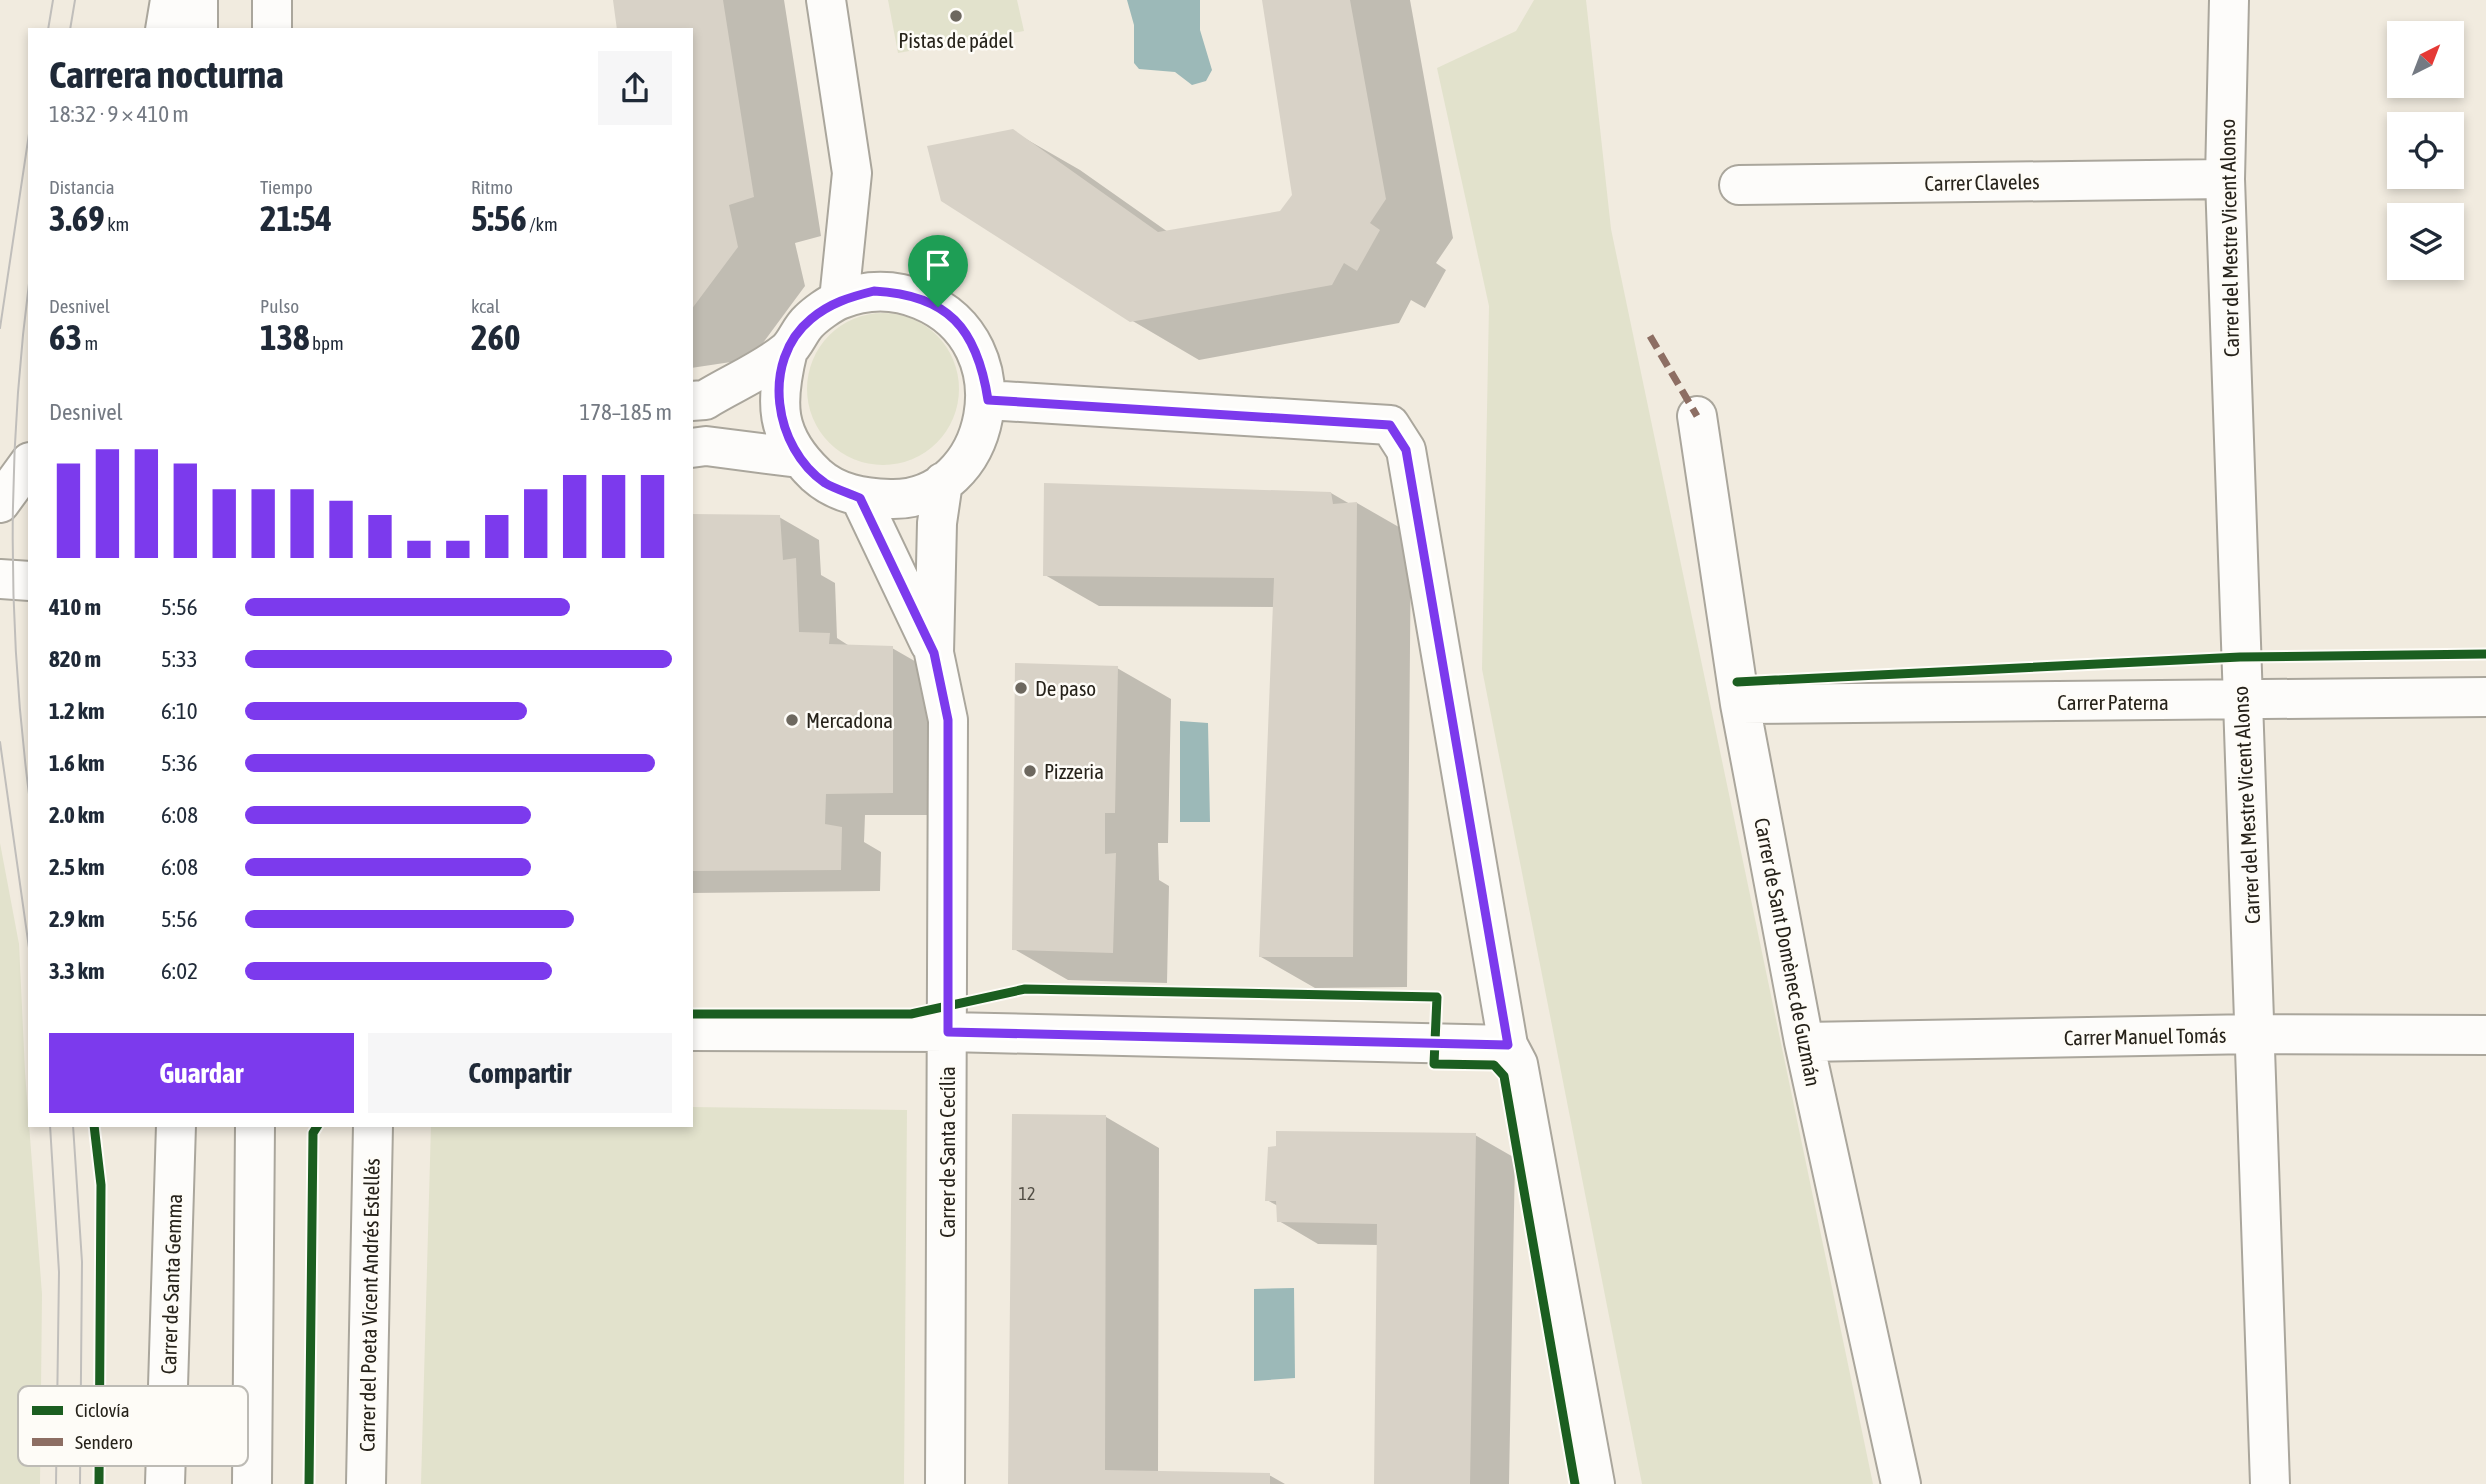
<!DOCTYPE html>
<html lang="es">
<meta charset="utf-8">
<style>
:root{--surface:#fff;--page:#f6f6f7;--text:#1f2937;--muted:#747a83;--accent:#7c3aed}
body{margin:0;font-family:"Asap Condensed",sans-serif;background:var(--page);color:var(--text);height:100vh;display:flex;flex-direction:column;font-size:26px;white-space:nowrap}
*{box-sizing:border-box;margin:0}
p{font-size:23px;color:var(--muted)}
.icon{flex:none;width:38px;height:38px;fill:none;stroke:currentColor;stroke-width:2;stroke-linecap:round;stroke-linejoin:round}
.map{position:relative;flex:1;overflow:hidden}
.panel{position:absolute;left:28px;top:28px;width:665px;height:1099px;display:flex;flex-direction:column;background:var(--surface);border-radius:0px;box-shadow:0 4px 10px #0003}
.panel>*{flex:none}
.needle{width:46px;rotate:42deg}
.tools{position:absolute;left:2387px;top:21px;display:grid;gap:14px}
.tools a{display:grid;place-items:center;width:77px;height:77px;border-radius:0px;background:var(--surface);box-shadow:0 4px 10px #0003;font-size:35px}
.pin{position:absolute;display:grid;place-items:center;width:60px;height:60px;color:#fff;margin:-72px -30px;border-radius:50% 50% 50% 0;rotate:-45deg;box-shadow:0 0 7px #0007}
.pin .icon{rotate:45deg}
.round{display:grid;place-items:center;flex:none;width:74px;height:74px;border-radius:0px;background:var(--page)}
.summary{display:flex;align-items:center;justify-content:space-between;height:119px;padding:0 21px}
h1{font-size:38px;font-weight:700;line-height:52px}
.stats{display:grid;grid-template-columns:repeat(3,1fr);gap:10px;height:119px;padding:7px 21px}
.stats div{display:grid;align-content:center}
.stats b{font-size:35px;font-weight:700}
.stats small{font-size:19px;font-weight:400}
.stats p{font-size:19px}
.chart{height:196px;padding:14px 21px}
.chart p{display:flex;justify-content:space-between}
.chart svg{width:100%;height:126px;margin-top:7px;stroke:var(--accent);stroke-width:6}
.button{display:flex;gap:14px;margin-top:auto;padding:14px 21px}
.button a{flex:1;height:80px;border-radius:0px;background:var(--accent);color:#fff;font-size:28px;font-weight:700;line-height:80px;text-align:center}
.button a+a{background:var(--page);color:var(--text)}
ul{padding:0 21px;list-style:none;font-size:23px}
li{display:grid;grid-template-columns:112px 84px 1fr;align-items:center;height:52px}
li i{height:18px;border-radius:9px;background:var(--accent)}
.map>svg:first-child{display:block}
.green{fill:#e2e2cc}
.water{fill:#9cb9b8}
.shadow{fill:#0003}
.building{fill:#d8d2c7}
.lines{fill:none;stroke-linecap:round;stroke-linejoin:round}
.minor-casing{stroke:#aaa69c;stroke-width:42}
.secondary-casing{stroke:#aaa69c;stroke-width:42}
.minor{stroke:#fdfcfa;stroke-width:38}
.secondary{stroke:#fdfcfa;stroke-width:38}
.tram{stroke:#c0bebb;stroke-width:2}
.quiet{stroke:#8d6e63;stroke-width:7;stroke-dasharray:14 7;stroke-linecap:butt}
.cycleway-casing{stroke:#fefcf7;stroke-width:13}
.cycleway{stroke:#1b5e20;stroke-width:9}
.route-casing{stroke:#fff;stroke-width:14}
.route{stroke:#7c3aed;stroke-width:9}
.poi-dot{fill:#6d685f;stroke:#fefcf7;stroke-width:2.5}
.labels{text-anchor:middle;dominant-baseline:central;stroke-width:5;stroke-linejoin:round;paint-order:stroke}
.number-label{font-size:18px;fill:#524e45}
.poi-label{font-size:21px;fill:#26221a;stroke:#fefcf7;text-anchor:start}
.street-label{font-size:21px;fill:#26221a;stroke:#fefcf7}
.key{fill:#fefcf7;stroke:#bdbbb5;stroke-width:2}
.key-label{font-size:19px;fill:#26221a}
</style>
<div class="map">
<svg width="2486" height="1484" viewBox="0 0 2486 1484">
<rect width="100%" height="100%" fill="#f1ebdf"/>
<path class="green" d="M888,0H1017L1024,31L898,53Z
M1534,0H1586L1611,229L1873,1484H1642L1482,669L1489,306L1437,68L1516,31Z
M807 389a76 76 0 1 1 152 0a76 76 0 1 1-152 0Z
M0,843L19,944L25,1072L42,1294L40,1484H0Z
M691,1107L907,1110L904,1484H421L431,1125H691Z"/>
<path class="water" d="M1127,0H1200V30L1212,70L1206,81L1192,85L1175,72L1139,69L1134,63V25Z
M1180,721L1208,723L1210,822H1180Z
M1294,1288L1295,1378L1254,1381V1289Z"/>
<path class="shadow" d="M614,0H784L821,236L795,243L805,286L751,359L691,368V30Z
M1264,0H1410L1453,238L1436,263L1446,270L1425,308L1411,300L1399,323L1199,360L1131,320L1012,131L1080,170L1168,232L1281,213L1293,196Z
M1331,493L1350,504L1357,503L1411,534L1407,987L1315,988L1261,957L1275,607L1099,606L1045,575Z
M691,516L779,517L819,540L821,575L835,583L837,638L851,647L892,648L932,671V815H865L864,842L881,852L880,891L691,893Z
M1117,668L1171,699L1168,843H1158L1159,880L1169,886L1167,983L1068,980L1014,949Z
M1106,1117L1159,1148L1158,1473L1269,1475L1285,1484H1009Z
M1475,1135L1515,1158L1509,1484H1376L1379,1245L1318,1244L1279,1221L1278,1206L1267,1200Z"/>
<path class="building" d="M613,0H723L754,197L729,205L738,247L691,310V30H617Z
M1262,0H1350L1386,199L1370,223L1380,230L1357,271L1344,263L1332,285L1130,322L941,201L927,146L1013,129L1158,232L1280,211L1292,195Z
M1044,483L1331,492L1333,504L1357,502L1353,957H1259L1274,578L1043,576Z
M691,514L780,515L783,560L796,558L799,632L830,633L829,644L893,646V793L826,794L825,824L842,827L841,870L691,871Z
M1015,663L1118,666L1115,813H1105V854L1116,853L1113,953L1012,950Z
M1012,1114L1106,1115L1105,1470L1270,1473V1484H1008Z
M1276,1131L1476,1133L1470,1484H1374L1377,1224L1277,1222L1276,1201H1265L1268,1147L1276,1146Z"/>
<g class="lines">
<defs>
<path id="minor" d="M826,0L852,173L839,300
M2229,0L2225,179L2270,1484
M1739,185L2225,179
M987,400L1390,425L1406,450L1508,1045L1518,1064L1595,1484
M691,401L705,400C731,384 764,370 787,351C796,343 800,329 809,321C816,314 830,304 839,300C866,289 895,289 921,300C1026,343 992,502 890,499C863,498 837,494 816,475C774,435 775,403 788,350
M1697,416L1740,704L1804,1042L1901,1484
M691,448L706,446L799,458
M943,482L937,523L934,653L948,720L945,1484
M860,497L930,644
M1740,704L2486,697
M691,1031L948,1032L1508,1045
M1804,1042L2256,1034L2486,1035
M366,1484L373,1125"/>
<path id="secondary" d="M165,30L170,0
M198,30V0
M272,30V0
M0,503L30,462
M0,579L30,581
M165,1484L176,1125
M252,1484L255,1125"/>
</defs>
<use href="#minor" class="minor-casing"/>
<use href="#secondary" class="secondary-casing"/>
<use href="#minor" class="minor"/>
<use href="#secondary" class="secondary"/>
<path class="tram" d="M48,30L53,0
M70,30L75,0
M30,275C7,450 7,627 30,802
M0,328L30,127
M0,742L30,955
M50,1125L59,1272L56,1484
M73,1125L82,1262L80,1484"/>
<path class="quiet" d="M1650,336L1697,416"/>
<defs>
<path id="cycleway" d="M1737,682L2240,657L2486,654
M691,1014H911L1025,989L1437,997L1434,1064L1494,1065L1504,1076L1575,1484
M94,1125L101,1185L99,1484
M309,1484L313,1133L318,1125"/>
</defs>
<use href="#cycleway" class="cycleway-casing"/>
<use href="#cycleway" class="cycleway"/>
</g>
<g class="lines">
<defs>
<path id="route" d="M874,291C948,295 977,328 988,400L1390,425L1406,450L1508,1045L948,1032V720L934,653L860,498C849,493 835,489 825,483C774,448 760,361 811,319C830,303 850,297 874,291Z"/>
</defs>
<use href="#route" class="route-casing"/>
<use href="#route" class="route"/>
</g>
<g class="poi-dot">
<circle cx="956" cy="16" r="7"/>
<circle cx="1021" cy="688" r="7"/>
<circle cx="792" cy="720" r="7"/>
<circle cx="1030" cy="771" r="7"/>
</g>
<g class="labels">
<g class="number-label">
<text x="1027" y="1193">12</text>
</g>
<g class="poi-label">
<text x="956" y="40" text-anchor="middle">Pistas de pádel</text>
<text x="1035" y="688">De paso</text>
<text x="806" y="720">Mercadona</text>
<text x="1044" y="771">Pizzeria</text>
</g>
<g class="street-label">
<text transform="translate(1982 182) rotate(-1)">Carrer Claveles</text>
<text transform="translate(2229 238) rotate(-91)">Carrer del Mestre Vicent Alonso</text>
<text x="2113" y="702">Carrer Paterna</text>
<text transform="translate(2246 805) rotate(-93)">Carrer del Mestre Vicent Alonso</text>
<text transform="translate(1788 952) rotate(79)">Carrer de Sant Domènec de Guzmán</text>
<text transform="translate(2145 1036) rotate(-1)">Carrer Manuel Tomás</text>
<text transform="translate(947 1152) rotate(-90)">Carrer de Santa Cecília</text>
<text transform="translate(171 1284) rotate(-88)">Carrer de Santa Gemma</text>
<text transform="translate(369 1305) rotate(-89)">Carrer del Poeta Vicent Andrés Estellés</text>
</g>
</g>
<rect x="18" y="1386" width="230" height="80" rx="10" class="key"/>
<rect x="32" y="1406" width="31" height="9" fill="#1b5e20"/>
<rect x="32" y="1438" width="31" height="8" fill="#8d6e63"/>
<g class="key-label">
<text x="75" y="1417">Ciclovía</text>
<text x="75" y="1449">Sendero</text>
</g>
</svg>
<div class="tools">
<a><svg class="needle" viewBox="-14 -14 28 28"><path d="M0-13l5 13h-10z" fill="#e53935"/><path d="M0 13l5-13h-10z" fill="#747a83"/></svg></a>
<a><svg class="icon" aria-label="locate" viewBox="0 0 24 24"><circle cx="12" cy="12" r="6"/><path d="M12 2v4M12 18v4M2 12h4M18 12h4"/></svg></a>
<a><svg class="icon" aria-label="layers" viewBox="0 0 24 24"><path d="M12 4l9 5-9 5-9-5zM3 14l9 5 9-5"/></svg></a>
</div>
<div class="pin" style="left:938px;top:307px;background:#1e9e55"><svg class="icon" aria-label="arrive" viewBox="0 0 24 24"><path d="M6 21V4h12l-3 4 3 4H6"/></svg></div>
<section class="panel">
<div class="summary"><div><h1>Carrera nocturna</h1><p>18:32 · 9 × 410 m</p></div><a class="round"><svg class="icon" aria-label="share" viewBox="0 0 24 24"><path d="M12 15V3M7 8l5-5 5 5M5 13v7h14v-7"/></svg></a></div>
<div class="stats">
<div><p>Distancia</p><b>3.69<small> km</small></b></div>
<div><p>Tiempo</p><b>21:54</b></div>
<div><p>Ritmo</p><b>5:56<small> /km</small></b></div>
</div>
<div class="stats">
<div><p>Desnivel</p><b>63<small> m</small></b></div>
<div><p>Pulso</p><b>138<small> bpm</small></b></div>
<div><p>kcal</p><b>260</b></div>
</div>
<div class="chart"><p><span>Desnivel</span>178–185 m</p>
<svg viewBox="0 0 160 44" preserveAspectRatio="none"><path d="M5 44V11M15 44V6M25 44V6M35 44V11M45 44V20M55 44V20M65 44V20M75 44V24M85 44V29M95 44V38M105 44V38M115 44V29M125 44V20M135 44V15M145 44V15M155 44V15"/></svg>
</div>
<ul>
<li><b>410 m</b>5:56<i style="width:76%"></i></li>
<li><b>820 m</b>5:33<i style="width:100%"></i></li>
<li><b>1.2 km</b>6:10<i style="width:66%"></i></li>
<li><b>1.6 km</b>5:36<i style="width:96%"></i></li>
<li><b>2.0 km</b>6:08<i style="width:67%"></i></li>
<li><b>2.5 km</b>6:08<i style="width:67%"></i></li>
<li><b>2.9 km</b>5:56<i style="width:77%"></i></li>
<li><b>3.3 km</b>6:02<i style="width:72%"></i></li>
</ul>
<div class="button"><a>Guardar</a><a>Compartir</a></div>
</section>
</div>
